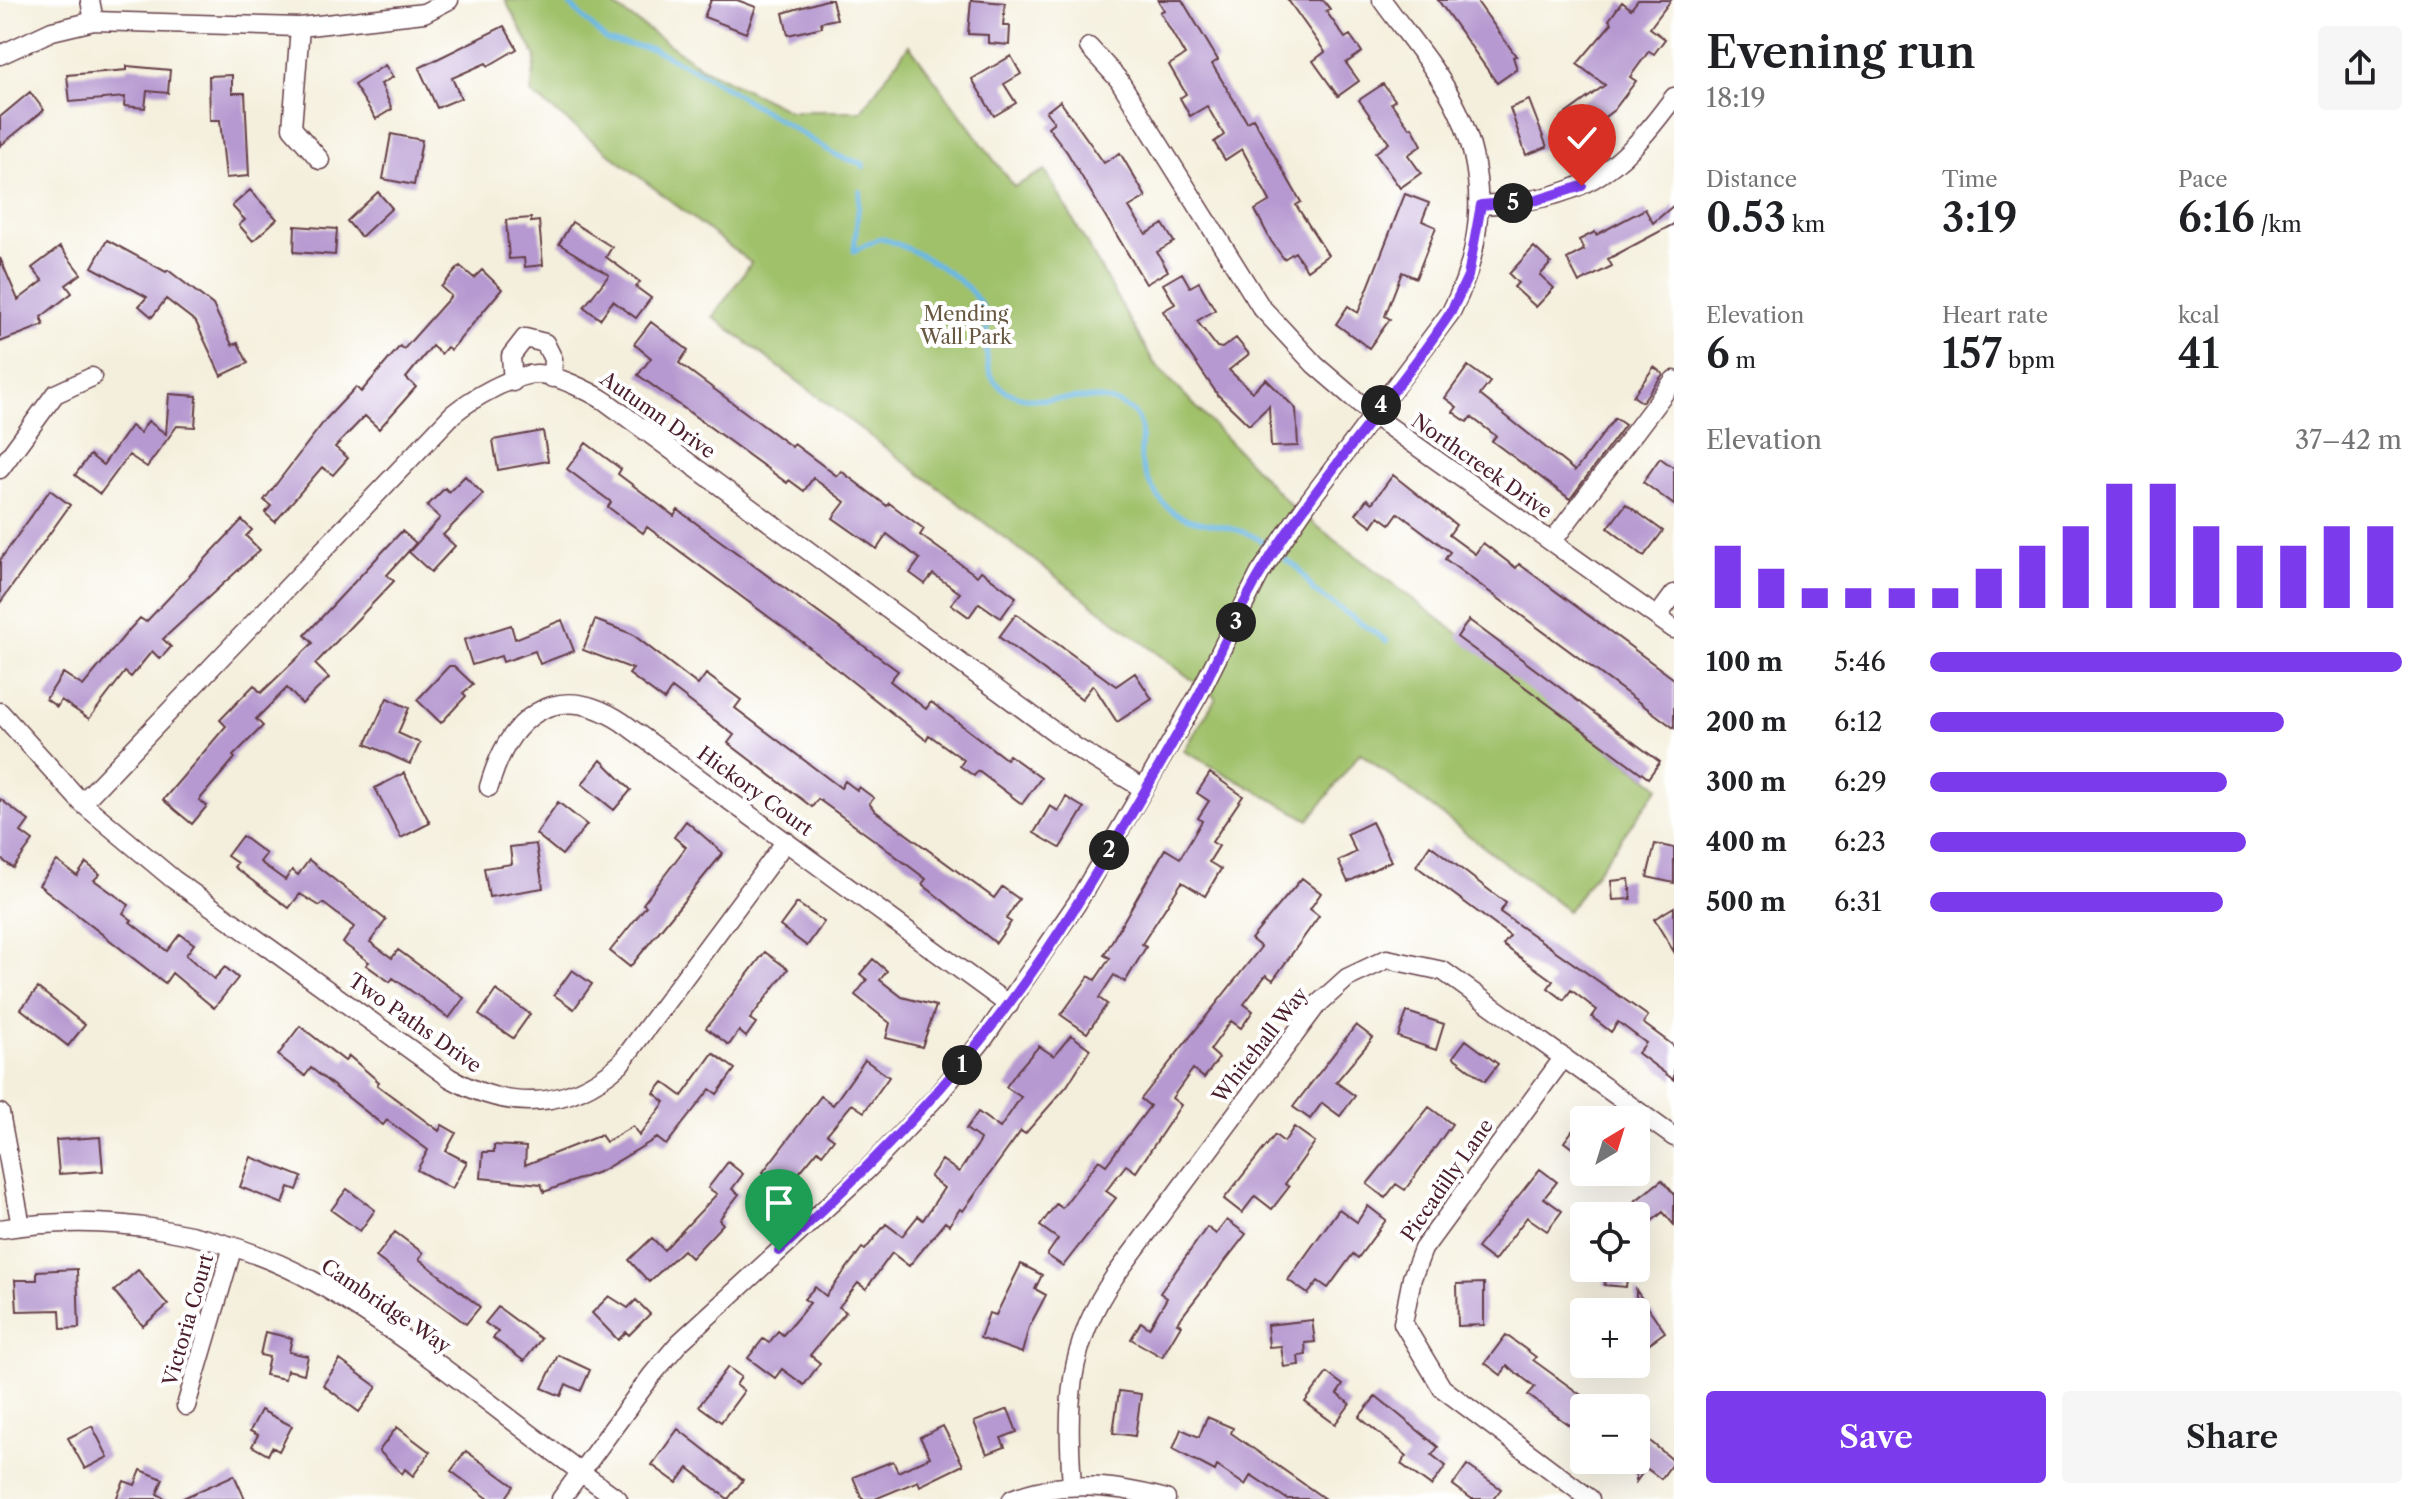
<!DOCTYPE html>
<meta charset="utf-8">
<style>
:root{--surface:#fff;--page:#f6f6f6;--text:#202124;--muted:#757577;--accent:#7c3aed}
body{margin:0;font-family:"Libre Caslon Text",serif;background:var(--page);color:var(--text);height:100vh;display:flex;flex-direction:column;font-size:30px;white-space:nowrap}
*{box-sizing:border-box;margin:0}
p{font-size:26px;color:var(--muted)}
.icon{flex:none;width:44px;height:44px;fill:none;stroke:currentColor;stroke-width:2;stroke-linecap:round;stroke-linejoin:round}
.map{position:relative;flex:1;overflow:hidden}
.sheet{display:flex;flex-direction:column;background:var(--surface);width:760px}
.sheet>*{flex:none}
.needle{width:52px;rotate:38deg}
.controls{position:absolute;left:1570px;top:1106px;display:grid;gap:16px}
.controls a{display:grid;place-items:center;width:80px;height:80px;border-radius:8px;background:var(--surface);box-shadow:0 8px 32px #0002;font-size:40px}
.pin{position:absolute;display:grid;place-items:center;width:68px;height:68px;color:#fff;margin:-82px -34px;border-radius:50% 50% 50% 0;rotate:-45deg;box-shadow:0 0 8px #0007}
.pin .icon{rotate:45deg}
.km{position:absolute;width:40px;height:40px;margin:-20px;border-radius:50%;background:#222;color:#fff;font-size:22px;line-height:40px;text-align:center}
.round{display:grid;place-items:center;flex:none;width:84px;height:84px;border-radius:8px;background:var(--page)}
.overview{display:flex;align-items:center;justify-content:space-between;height:136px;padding:0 32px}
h1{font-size:44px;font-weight:600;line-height:60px}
.stats{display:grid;grid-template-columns:repeat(3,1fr);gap:12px;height:136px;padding:8px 32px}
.stats div{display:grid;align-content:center}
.stats b{font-size:40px;font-weight:600}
.stats small{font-size:22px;font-weight:400}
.stats p{font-size:22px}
.chart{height:224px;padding:16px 32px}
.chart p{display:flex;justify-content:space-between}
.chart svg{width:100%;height:144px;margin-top:8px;stroke:var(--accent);stroke-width:6}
.action{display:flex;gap:16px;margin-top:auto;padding:16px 32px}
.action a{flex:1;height:92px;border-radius:8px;background:var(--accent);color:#fff;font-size:32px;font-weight:600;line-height:92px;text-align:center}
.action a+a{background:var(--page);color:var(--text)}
ul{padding:0 32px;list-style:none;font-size:26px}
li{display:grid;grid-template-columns:128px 96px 1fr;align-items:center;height:60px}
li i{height:20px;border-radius:10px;background:var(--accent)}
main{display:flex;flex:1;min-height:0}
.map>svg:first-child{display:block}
.green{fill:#a0c16a;stroke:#75704a;stroke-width:2}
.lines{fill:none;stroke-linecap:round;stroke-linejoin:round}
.stream{stroke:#6bb8e4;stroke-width:5}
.building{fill:#b699d0}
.minor-casing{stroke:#643e46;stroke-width:21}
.minor{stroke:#fff;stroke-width:18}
.route-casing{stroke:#fff;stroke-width:16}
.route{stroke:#7c3aed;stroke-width:10}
.labels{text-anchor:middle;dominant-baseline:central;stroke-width:8;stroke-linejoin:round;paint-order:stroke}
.park-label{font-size:20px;fill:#685841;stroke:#fff}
.street-label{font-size:20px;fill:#4a1f2b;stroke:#fff}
</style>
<main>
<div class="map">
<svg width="1674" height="1499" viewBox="0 0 1674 1499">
<rect width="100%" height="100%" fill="#fff"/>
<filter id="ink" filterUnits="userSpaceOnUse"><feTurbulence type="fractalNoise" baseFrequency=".0125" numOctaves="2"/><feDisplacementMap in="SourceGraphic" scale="16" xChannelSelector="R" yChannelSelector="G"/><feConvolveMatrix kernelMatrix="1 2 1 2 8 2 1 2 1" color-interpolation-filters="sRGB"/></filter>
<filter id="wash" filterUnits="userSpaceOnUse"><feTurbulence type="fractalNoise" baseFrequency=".006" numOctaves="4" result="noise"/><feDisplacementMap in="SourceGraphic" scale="32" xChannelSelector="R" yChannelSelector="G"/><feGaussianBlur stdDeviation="1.8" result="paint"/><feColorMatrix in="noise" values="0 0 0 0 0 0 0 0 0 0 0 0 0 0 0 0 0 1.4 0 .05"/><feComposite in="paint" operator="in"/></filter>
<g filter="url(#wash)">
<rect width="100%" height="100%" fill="#f4efdc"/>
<path class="green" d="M505,0H606L701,67L790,111H861L909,45L1014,187L1045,170L1154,363L1292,507L1659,787L1568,911L1360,753L1309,820L1184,751L1216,698L713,317L751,263L531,93L536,57Z"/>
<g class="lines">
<path class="stream" d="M565,0L607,41L653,49L707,76L838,156L863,164V167
M860,191L854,251L880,238C910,246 982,284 986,319C989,340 981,368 997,384C1027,415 1083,387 1120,404C1151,419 1139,437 1141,460C1143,474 1158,499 1168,508C1191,529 1232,520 1263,542
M1286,560L1298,568L1314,591L1387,641"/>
</g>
<g id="blocks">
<path class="building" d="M711,0H737L756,7L746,33L704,17Z
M826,0H832L837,19L821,22L822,27L788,35L783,13Z
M971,0L1005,3L1003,26H1010L1009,45L988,43V35L968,34Z
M1158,0H1182L1218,60L1212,64L1247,122L1253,118L1301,202L1296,205L1328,255L1307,270L1295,252L1284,259L1271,241L1255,210L1270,201L1242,149L1225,160L1214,142L1224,135L1207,106L1190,116L1180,98L1186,94L1169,65L1185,55L1160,12L1164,10Z
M1288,0H1323L1330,9L1326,11L1345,38L1350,35L1362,52L1346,63L1359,81L1338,96L1313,61L1325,52Z
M1438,0H1476L1516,56L1513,57L1517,69L1497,83Z
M1638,0H1671L1650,28L1665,39L1654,54L1649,51L1630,77L1636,81L1614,110L1575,139L1560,118L1605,85L1577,64L1612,23L1609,20L1622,2L1631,9Z
M504,26L517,49L488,66L486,63L452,78L461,98L437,108L419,68Z
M1011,56L1021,74L1004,84L1016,103L994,116L972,79Z
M385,65L393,77L381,84L392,109L376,119L354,85Z
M127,66L170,70L168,93L147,91L145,108L124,106L125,97L70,102L67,75L127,70Z
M232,75V93H245L249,176L226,178L220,120H210L209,76Z
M1383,84L1395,100L1391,103L1410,128L1412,127L1422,145L1408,155L1421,173L1400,188L1375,153L1389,143L1359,100Z
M30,92L44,110L0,146V117Z
M1529,100L1547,147L1526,155L1510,108Z
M1060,101L1104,163L1120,153L1146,197L1129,207L1146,234L1163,224L1174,242L1157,252L1168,271L1146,284L1067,152L1048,127L1054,122L1046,112Z
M391,134L422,140L414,185L383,179Z
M250,190L277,219L253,241L239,225L245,220L232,206Z
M378,192L392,208L361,237L347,221Z
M1405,194L1429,203L1422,221L1436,227L1416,278L1402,272L1385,316L1390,319L1369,348L1336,324L1348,306L1358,313Z
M1674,205V224L1608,259L1612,266L1579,283L1567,259L1584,250L1579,240L1595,232L1596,235L1645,209L1653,223Z
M531,218V222L539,221L543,265L525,267L524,258L509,259L506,220Z
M572,222L612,247L606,257L640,282L636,287L651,298L636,318L613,301L600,319L584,307L609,275L559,244Z
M295,226L337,229L335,255L294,252Z
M107,240L166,272L168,270L213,305L232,345L238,343L248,363L221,376L196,322L166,299L152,317L139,306L147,297L92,267Z
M60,247L81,274L66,285L72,293L41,317L44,325L0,342V258L18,300L43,281L32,268Z
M1534,247L1551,263L1540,275L1554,288L1536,307L1514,287L1518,283L1509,274Z
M460,266L474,278L482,270L502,289L451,350L447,347L441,354L432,346L406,378L416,387L379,429L365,416L335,447L348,458L333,475L322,467L275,522L265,513L271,506L264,500L326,419L356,387L361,392L400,346L404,349L451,296L441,287Z
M1182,273L1190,287L1199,282L1215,310L1197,321L1217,347L1222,348L1236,338L1249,354L1229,370L1252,392L1266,379L1296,409L1298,446L1271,447L1269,406L1249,425L1218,395L1181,341L1163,311L1175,304L1163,284Z
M651,322L688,350L679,363L792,447L794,444L837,476L841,471L887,506L889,503L924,529L920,535L977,576L981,571L1016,597L1001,618L979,603L969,617L951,604L960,593L933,574L925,584L910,573L920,559L887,534L877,549L833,518L845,502L813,478L804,491L789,480L787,483L638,375L651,358L634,344Z
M1468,366L1490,382L1480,395L1575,471L1615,418L1625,425L1570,499L1492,441L1496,436L1471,417L1467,422L1453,412L1457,407L1445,398Z
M1654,367L1663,374L1642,402L1633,396Z
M169,394L197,396L195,427L177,426L147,467L129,455L100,494L75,475L90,455L103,465L131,426L140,433L148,421L166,434Z
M543,431L548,461L498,470L493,440Z
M586,443L621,469L618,474L674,516L678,510L898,671L890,681L926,709L931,702L1006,759L1009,755L1041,778L1022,804L978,771L974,776L960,766L964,760L929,735L926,740L800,640L647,527L643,533L608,507L611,502L567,469Z
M1660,458L1674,468V505L1643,482Z
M1393,475L1456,525L1449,535L1475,554L1483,543L1516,568L1519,564L1674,679V728L1445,559L1450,552L1398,513L1390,524L1379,516L1372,526L1356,514L1367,499L1372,503Z
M465,476L483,494L443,535L455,546L431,572L409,552L440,518L427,506L445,488L449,492Z
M50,490L70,505L0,603V560Z
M1626,504L1663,531L1644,556L1608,528Z
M242,520L252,530L246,536L260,550L163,639L171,647L160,659L152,651L131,677L125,672L89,719L61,700L57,707L46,699L63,673L83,686L129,630L140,618L146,622Z
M402,531L416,543L387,575L394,581L315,664L329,678L302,704L287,688L256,719L263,726L233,756L235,758L199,800L207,806L192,824L163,800L226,726L220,720L254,685L261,693L313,643L305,635Z
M1016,614L1116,686L1135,673L1152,699L1117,722L1093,685L1082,699L999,637Z
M562,620L574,651L540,664L535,651L503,662L501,656L472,665L464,640L511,625L515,639Z
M595,620L632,634L698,685L706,674L741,700L735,708L841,788L845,781L857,790L859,787L874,798L869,803L875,811L994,898L1002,887L1019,899L1006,919L1011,922L996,943L922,884L926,879L877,842L818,799L812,807L728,743L734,735L672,688L664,700L629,674L633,669L583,650Z
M1469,620L1660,762L1648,778L1457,637Z
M449,666H454L473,684L463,693L466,696L441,723L417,700Z
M387,698L409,708L398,733L420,743L410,764L366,744Z
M601,760L631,790L614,810L582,784Z
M404,773L430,823L401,838L375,788Z
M1210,773L1243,796L1212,842L1219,846L1209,862L1221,869L1205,896L1182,882L1142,944L1146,947L1125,982L1114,975L1099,998L1107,1004L1087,1033L1061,1015L1089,976L1095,980L1110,958L1104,955L1165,849L1180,858L1202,821L1198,818L1209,801L1197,793Z
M1066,797L1084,808L1060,848L1034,833L1050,806L1058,811Z
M0,799L29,821L21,832L33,841L13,868L0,858Z
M558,802L587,825L562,855L536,834Z
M686,821L723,853L630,967L610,951L646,906L643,904L686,847L674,837Z
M1372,822L1391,861L1348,882L1338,861L1356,852L1347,834Z
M242,836L266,854L260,862L285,880L292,870L298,875L309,860L386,920L370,942L392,958L398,950L464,998L449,1018L393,978L390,982L366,965L369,962L343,943L354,927L323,903L320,906L300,894L289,908L234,867L237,863L227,856Z
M536,844L543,888L489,897L484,868L512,864L510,847Z
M1655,844L1674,848V883L1647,877Z
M1430,845L1506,903L1500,912L1648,1016L1643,1023L1674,1046V1080L1638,1053L1646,1043L1618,1022L1611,1032L1592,1017L1597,1010L1571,990L1564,1000L1548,988L1553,981L1503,945L1510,936L1416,866Z
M57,861L77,876L86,863L100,874L94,880L129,905L123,913L132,920L130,922L167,951L180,934L194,944L186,955L214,979L225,967L238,978L214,1008L172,973L165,983L39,885Z
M1302,878L1321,893L1310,909L1319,916L1273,980L1266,975L1244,1004L1253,1011L1241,1028L1231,1021L1210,1050L1219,1058L1204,1078L1193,1069L1172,1098L1181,1105L1136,1172L1126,1165L1106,1191L1116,1198L1063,1266L1047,1255L1058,1239L1040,1226L1056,1204L1062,1208L1099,1160L1106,1165L1150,1106L1141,1099L1261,947L1251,939Z
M1629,879L1631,899L1613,900L1611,881Z
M797,903L824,922L807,946L780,926Z
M1674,907V952L1654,919Z
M765,952L788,969L750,1019L756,1023L746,1037L739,1031L729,1045L706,1028Z
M873,959L887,971L880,980L902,997L936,1006L922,1047L886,1038L890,1023L855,995L867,980L860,974Z
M572,970L592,984L574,1009L554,995Z
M38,988L85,1025L68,1046L21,1009Z
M496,990L530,1014L513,1038L479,1015Z
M1407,1012L1444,1024L1436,1050L1398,1037Z
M1356,1025L1373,1038L1336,1082L1355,1096L1340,1116L1322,1103L1310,1119L1293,1107Z
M300,1026L345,1061L349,1056L379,1082L377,1085L439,1131L442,1125L456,1133L446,1151L467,1162L452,1189L417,1170L428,1150L387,1120L383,1125L311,1068L305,1076L278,1055Z
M1071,1035L1090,1049L1067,1086L1025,1134L1021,1131L963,1211L960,1209L949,1225L945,1222L909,1266L892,1253L866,1289L858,1283L839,1307L846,1312L810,1355L820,1363L804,1385L782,1369L775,1378L748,1358L763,1339L769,1343L778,1331L783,1335L810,1303L804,1299L815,1287L826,1296L862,1248L865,1250L886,1224L902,1236L918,1216L923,1220L944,1188L930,1177L942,1160L959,1172L977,1146L980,1139L966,1129L978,1112L1000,1128L1021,1097L1006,1087L1018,1070L1039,1046L1054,1056Z
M1466,1040L1498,1064L1485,1081L1453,1057Z
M713,1053L735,1069L717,1094L710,1089L666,1145L657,1138L601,1171L544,1192L541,1184L481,1178L483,1152H494V1145L526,1147L525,1165L601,1135L606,1142L633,1126L639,1136L665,1102L654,1093L663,1082L682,1096Z
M865,1060L889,1077L864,1112L852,1104L827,1134L834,1139L822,1154L818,1150L785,1190L763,1172L821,1096L833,1105Z
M1429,1107L1452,1124L1405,1190L1396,1184L1385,1198L1367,1184Z
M1584,1115V1157L1564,1142Z
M1294,1127L1315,1142L1285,1184L1289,1187L1272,1209L1255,1196L1242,1213L1224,1199L1275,1135L1284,1142Z
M100,1137L103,1171L59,1174L56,1140Z
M251,1157L302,1177L297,1190L289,1187L283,1204L240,1187Z
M728,1162L743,1174L732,1189L739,1194L719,1220L723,1224L691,1258L683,1250L649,1282L629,1260L652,1238L664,1250L717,1194L708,1188Z
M1540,1169L1557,1182L1544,1198L1562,1211L1547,1231L1527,1217L1494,1261L1477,1248Z
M1662,1180L1674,1194V1225L1663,1212L1647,1225L1630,1205Z
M347,1189L375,1210L360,1231L331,1210Z
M1368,1206L1386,1220L1358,1258L1353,1254L1328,1288L1318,1281L1308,1294L1288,1280L1339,1209L1357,1222Z
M1227,1220L1246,1234L1177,1323L1181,1325L1162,1357L1131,1339L1141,1322L1149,1328L1167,1298L1160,1293L1207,1227L1216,1234Z
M395,1232L423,1253L419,1259L480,1307L466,1324L376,1257Z
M1021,1264L1042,1275L1035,1289L1046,1295L1029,1327L1022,1353L980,1338L989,1313L996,1315Z
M1607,1268H1620L1627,1278L1626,1287L1604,1285Z
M77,1269L79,1328L61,1329L60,1310L17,1311L15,1280H37V1271Z
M138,1270L168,1305L143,1326L114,1291Z
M1484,1283V1325L1458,1326L1457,1284Z
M1636,1290L1665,1332L1644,1347L1636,1336Z
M609,1296L628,1308L636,1300L650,1314L629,1335L626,1332L618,1340L592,1313Z
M498,1307L541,1339L524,1361L493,1338L498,1332L485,1323Z
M1312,1320L1315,1342L1305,1343L1306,1355L1298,1356L1299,1365L1284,1367L1281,1346L1269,1347L1267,1325Z
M265,1332L292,1338L289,1352L308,1356L304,1374L287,1370L285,1379L265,1375L269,1357L260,1355Z
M1506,1335L1536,1357L1533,1360L1599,1408H1584V1436L1528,1395L1535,1387L1507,1366L1501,1375L1485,1363Z
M558,1355L590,1370L581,1391L566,1384L561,1396L542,1388Z
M340,1360L377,1387L359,1412L323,1385Z
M728,1367L741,1377L736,1385L744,1391L721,1422L699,1406Z
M1327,1373L1343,1385L1337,1394L1350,1404L1335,1424L1305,1402Z
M1119,1391L1141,1394L1135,1436L1113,1433Z
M1376,1396L1438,1447L1432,1455L1446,1466L1431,1486L1401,1464L1407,1456L1359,1417Z
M1008,1409L1017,1432L1001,1438L1005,1447L987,1454L974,1422Z
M261,1410L292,1426L279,1451L272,1447L268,1455L252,1446L258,1435L250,1431Z
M1207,1417L1233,1428L1231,1433L1325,1499H1287L1251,1475L1245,1485L1217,1466L1215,1471L1173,1449L1181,1429L1199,1437Z
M92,1426L108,1457L85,1469L68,1438Z
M943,1426L963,1465L920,1486L918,1481L875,1499H862L853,1477L893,1461L898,1472L930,1457L920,1437Z
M397,1427L430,1452L413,1476L405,1469L402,1474L379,1451Z
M678,1429L743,1480L728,1499L688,1468L677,1483L652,1465Z
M1645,1437L1674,1461L1661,1479L1646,1468L1636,1482V1474L1616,1460H1636V1450Z
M466,1451L514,1486L505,1499H489L451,1471Z
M1467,1465L1501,1489L1493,1499H1472L1453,1485Z
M141,1470L163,1479L157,1494L167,1499H116L124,1481L135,1485Z
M234,1475L245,1499H181Z"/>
</g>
</g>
<g filter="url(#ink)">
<use href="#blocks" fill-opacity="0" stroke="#643e46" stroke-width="2"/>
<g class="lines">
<defs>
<path id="minor" d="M90,0L94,21
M300,27L292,128L320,160
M1089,47L1119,80L1261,307L1315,365L1373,415L1674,629
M0,55L52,31L94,21L300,27L424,13L449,0
M1481,205C1581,200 1616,176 1674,97
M513,382L511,356L525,338L545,343L553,359L552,378
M0,469L55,394L92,377
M1552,542L1674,380
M1657,617L1674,594
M0,712L82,803L173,879L450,1078C509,1111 568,1110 620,1064L786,841
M489,787C508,720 553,677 622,722L1009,1005
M82,803L453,414C471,399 512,375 536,374C553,373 591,392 605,401L1075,747L1144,789
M1564,1057L1423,1249L1412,1278L1403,1323L1442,1388L1590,1499
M0,1113L21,1226
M0,1229C106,1212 223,1230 317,1283C424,1345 518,1429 618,1499
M186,1406L233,1246
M1072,1487C1067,1405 1066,1346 1115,1276L1316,1006L1347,978L1387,959L1443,971L1674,1137
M561,1499L652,1375L679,1343L866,1171L937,1096L985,1037L1077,903L1198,696L1260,573L1306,505L1451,312C1484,249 1488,176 1458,111C1440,72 1407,35 1382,0
M1012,1499C1061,1479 1116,1485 1166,1499"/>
</defs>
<use href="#minor" class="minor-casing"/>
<use href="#minor" class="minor"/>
</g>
</g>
<g class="lines" filter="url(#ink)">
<defs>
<path id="route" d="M779,1251C896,1143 993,1040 1077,904C1119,836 1161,765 1199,695C1220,654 1238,610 1262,571C1318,479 1392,401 1451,312L1468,276L1481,205L1537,200L1582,186"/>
</defs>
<use href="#route" class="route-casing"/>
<use href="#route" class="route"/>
</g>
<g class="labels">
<g class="park-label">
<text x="966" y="314">Mending<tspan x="966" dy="23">Wall Park</tspan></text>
</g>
<g class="street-label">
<text transform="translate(658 415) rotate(35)">Autumn Drive</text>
<text transform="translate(1482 466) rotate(35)">Northcreek Drive</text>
<text transform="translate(755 791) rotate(36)">Hickory Court</text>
<text transform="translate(415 1023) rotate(35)">Two Paths Drive</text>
<text transform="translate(1260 1045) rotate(-52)">Whitehall Way</text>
<text transform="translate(1447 1180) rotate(-55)">Piccadilly Lane</text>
<text transform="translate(386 1306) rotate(34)">Cambridge Way</text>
<text transform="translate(188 1320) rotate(-74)">Victoria Court</text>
</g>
</g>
</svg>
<div class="controls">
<a><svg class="needle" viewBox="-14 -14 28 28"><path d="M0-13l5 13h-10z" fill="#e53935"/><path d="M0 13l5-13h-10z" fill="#757577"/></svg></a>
<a><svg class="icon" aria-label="locate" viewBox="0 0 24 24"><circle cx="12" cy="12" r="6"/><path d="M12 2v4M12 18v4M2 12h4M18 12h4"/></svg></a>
<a>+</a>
<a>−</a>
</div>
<div class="pin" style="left:779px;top:1251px;background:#1e9e55"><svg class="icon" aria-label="arrive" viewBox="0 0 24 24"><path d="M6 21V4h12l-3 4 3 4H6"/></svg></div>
<div class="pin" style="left:1582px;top:186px;background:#d93025"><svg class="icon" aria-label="check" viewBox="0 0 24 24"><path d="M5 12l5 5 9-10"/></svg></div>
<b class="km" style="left:962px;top:1065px">1</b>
<b class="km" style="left:1109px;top:850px">2</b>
<b class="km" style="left:1236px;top:622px">3</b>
<b class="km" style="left:1381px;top:405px">4</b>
<b class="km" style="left:1513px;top:203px">5</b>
</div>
<section class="sheet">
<div class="overview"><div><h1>Evening run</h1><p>18:19</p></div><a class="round"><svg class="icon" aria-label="share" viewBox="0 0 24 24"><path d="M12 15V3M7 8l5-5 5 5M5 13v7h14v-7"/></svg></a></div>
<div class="stats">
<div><p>Distance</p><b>0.53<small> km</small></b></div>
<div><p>Time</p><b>3:19</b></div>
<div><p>Pace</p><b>6:16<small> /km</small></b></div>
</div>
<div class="stats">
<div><p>Elevation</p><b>6<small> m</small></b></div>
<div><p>Heart rate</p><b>157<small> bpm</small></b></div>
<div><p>kcal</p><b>41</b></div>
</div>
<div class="chart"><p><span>Elevation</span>37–42 m</p>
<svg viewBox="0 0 160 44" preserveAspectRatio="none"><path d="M5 44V25M15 44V32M25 44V38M35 44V38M45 44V38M55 44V38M65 44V32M75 44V25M85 44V19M95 44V6M105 44V6M115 44V19M125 44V25M135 44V25M145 44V19M155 44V19"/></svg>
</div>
<ul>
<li><b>100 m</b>5:46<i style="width:100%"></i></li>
<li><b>200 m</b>6:12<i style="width:75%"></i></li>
<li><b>300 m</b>6:29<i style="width:63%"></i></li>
<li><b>400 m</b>6:23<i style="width:67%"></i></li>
<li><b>500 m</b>6:31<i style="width:62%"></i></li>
</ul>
<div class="action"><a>Save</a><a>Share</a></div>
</section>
</main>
